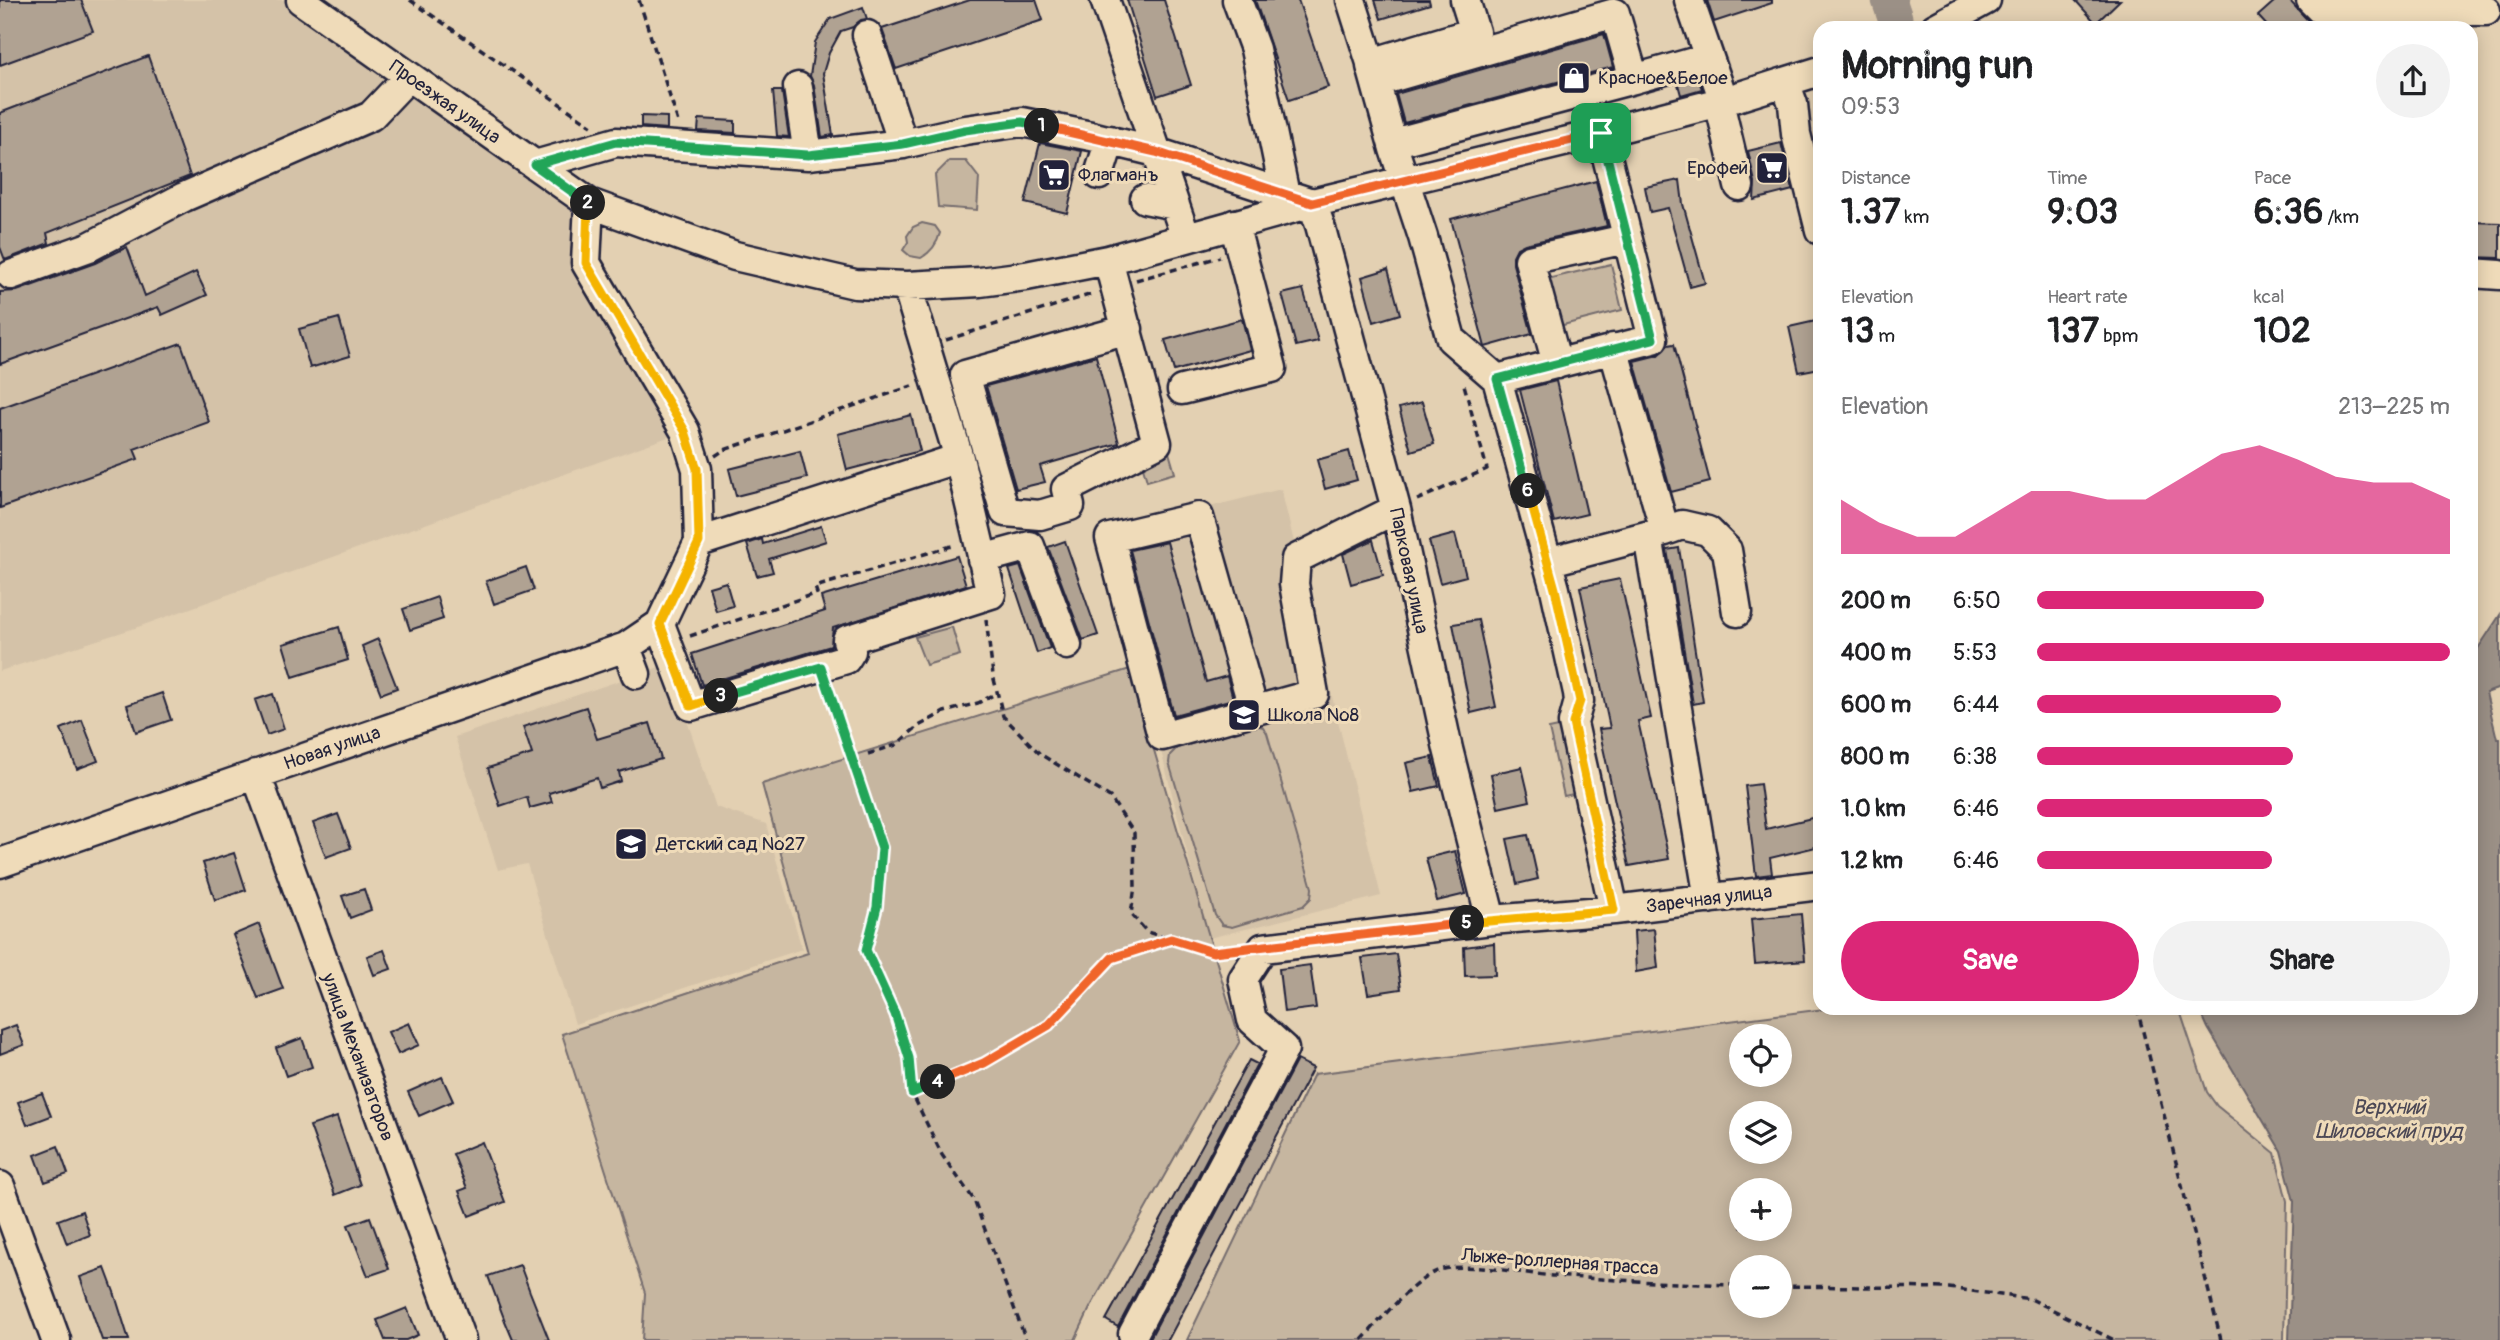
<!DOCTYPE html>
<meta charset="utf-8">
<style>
:root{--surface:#fff;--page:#f2f2f2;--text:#202124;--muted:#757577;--accent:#db2777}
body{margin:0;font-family:Pangolin,sans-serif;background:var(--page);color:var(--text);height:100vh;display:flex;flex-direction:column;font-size:26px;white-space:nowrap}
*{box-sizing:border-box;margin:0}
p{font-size:23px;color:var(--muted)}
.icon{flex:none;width:38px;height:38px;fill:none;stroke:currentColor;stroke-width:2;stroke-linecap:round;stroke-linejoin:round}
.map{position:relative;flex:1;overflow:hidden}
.details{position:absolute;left:1813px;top:21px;width:665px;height:994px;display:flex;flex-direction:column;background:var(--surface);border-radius:21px;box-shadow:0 4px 18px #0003}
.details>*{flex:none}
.fabs{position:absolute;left:1729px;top:1024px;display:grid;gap:14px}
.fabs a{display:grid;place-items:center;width:63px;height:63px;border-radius:50%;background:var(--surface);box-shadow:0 4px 18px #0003;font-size:35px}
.pin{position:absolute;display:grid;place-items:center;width:60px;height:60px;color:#fff;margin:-30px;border-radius:14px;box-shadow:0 4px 10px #0006}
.km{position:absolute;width:35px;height:35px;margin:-18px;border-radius:50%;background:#222;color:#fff;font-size:19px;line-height:35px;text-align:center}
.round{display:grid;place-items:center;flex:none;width:74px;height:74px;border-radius:37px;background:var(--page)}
.summary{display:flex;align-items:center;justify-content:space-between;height:119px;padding:0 28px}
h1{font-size:38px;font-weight:800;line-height:52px}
.metrics{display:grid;grid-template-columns:repeat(3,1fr);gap:10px;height:119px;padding:7px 28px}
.metrics div{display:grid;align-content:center}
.metrics b{font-size:35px;font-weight:800}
.metrics small{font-size:19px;font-weight:400}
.metrics p{font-size:19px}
.chart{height:196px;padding:14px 28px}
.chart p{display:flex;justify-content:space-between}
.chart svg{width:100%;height:126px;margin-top:7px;fill:var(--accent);opacity:.7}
.action{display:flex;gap:14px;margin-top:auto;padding:14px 28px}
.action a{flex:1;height:80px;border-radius:42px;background:var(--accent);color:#fff;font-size:28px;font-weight:800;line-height:80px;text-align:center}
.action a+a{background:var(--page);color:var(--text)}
ul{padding:0 28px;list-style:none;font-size:23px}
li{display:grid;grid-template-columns:112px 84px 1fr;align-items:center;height:52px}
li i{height:18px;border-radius:9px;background:var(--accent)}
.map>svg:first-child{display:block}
.built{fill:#d4c2a8}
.green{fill:#c6b6a0;stroke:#746c6e;stroke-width:2;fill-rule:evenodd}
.water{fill:#9b9086;stroke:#6b6468;stroke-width:2}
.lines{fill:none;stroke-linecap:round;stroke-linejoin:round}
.river{stroke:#9b9086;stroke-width:35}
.building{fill:#b0a292;stroke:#22223b;stroke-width:2}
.minor-casing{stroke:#22223b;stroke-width:33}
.path{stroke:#22223b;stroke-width:3.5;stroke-dasharray:7 5;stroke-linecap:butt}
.minor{stroke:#efdbb9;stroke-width:28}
.split-1-casing{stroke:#fff;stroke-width:14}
.split-2-casing{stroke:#fff;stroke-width:14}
.split-3-casing{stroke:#fff;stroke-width:14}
.split-4-casing{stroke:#fff;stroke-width:14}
.split-5-casing{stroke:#fff;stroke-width:14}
.split-6-casing{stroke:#fff;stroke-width:14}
.split-7-casing{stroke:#fff;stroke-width:14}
.split-1{stroke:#f0652b;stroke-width:9}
.split-2{stroke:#22a559;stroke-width:9}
.split-3{stroke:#f5b400;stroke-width:9}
.split-4{stroke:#22a559;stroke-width:9}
.split-5{stroke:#f0652b;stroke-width:9}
.split-6{stroke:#f5b400;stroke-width:9}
.split-7{stroke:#22a559;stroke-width:9}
.labels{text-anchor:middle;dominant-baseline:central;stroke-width:6;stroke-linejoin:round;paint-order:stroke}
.poi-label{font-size:19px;fill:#22223b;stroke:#efdbb9;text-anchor:start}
.street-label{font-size:19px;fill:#22223b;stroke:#efdbb9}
.water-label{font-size:21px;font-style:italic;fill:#4c4855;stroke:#efdbb9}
</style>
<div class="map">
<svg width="2500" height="1340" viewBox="0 0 2500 1340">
<rect width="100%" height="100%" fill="#e3d0b2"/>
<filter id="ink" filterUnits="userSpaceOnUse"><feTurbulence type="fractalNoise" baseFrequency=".0143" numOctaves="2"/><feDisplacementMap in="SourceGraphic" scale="14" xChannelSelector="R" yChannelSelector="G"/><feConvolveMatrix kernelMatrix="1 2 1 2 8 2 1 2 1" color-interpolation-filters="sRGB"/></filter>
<g filter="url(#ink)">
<path class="built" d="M0,0H286L589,203L586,263L685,431L135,628L0,671Z
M1281,489L1381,896L1209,938L1105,533Z
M668,664L716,807L766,824L802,949L575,1024L527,864L498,870L455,737Z"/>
<path class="green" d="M949,161H966L979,178L977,210L938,207L935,175Z
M922,223L935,226L940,233C937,245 931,252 921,258L910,256L903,250L908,242L907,236L913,227Z
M1611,264L1622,310L1559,326L1547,279Z
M1168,449L1175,473L1147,481L1140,457Z
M952,627L960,655L926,665L915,637Z
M1130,669L1240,1041L1090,1308L1075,1340H642L645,1293L562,1034L808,953L762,784Z
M1255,725L1263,727L1267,733L1312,888L1311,898L1303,906L1232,927L1222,925L1215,915L1169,763L1170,755L1177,748Z
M1568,725L1583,792L1564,796L1549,729Z
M1832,1008H2179L2207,1092L2217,1106L2275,1153L2287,1201L2284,1340H1187L1314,1074ZM1741,1036H1780V1074H1741ZM1741,1113H1780V1152H1741ZM1741,1190H1780V1228H1741ZM1741,1267H1780V1306H1741Z"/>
<path class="water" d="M2500,615V688L2486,693L2497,739H2500V1340H2289L2294,1201L2281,1151L2208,1028L2199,1008H2471V659Z"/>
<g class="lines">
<path class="river" d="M1889,0L1895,18"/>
</g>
<path class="building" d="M0,0H81L93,31L0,65Z
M970,0H1036L1043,20L896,69L882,29Z
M1127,0H1164L1191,85L1157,96Z
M1255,0H1298L1328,87L1289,100Z
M1375,0H1429L1430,4L1381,19Z
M1707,0H1772V3L1714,22Z
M2075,0H2120L2096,23Z
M2276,0H2289L2315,28H2269L2258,16Z
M863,7L867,19L861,20L853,27L841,31L829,53L823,73L833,135L822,137L814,85L810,76L815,42L830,19Z
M1604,34L1613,67L1404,123L1396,94Z
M148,56L190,176L47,233L49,243L5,260L0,247V113Z
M1698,78L1702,89L1681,95L1678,84Z
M773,91H782L789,137L777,136Z
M641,116L667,117V129L641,127Z
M699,119L735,121V133L698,131Z
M1040,143L1082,151L1067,213L1025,203Z
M1781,143L1793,190L1754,200L1755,182L1748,151Z
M1680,180L1683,204L1705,283L1690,287L1668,208L1650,212L1645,187Z
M1596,181L1607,226L1525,244L1517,248L1513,256V264L1532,334L1485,347L1451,219Z
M2471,222L2500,223V258L2471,257Z
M127,247L145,296L196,272L207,295L162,315L158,307L0,364V292L17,291L95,263Z
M1388,269L1400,314L1374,322L1362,277Z
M1303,289L1318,341L1296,346L1282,294Z
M339,318L350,356L310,368L299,329Z
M1242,319L1250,350L1174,371L1165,340Z
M1820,320V368L1799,372L1789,327Z
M181,343L209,422L134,449L138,459L0,508V408Z
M1674,344L1710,482L1671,492L1634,361L1658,355L1668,345Z
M1096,356L1119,443L1040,466L1045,482L1016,489L986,386Z
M1556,381L1587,514L1554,522L1520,390Z
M1422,402L1434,444L1411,451L1399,408Z
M911,415L920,451L847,470L838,434Z
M800,451L807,478L736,496L729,469Z
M1349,451L1357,480L1325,489L1317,460Z
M821,526L826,541L769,559L773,572L757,576L747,544L762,539L763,544Z
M1455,534L1466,576L1440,583L1429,541Z
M1373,540L1383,575L1351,584L1343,554Z
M1065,541L1098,635L1083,640L1048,547Z
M1167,542L1206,682L1227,676L1233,699L1174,715L1130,550Z
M1679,548L1703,702L1693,704L1667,550Z
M957,556L966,585L833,628L831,646L702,685L692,654L825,611L821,597Z
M1020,566L1050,648L1037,653L1009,569Z
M526,567L534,590L494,604L486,581Z
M1620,579L1651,718L1638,721L1669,859L1629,866L1599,729L1610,728L1580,587Z
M726,582L733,606L716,611L709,587Z
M437,597L443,619L410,630L403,609Z
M1478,620L1496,707L1471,713L1453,624Z
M339,627L348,660L293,677L283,644Z
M378,639L397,688L381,694L362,646Z
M162,693L171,720L136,732L127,705Z
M273,694L284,729L267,735L255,700Z
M586,707L597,739L650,723L661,759L619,772L621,781L600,788L597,778L549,793L552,802L530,808L527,797L500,806L488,768L532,754L523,727Z
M82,720L98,761L77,769L61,729Z
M1432,757L1439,786L1413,792L1406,763Z
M1522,767L1530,801L1498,808L1491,774Z
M1760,784L1766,829L1820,816V846L1770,858L1772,874L1756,876L1745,786Z
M338,814L351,848L326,857L313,823Z
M1528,835L1538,879L1517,884L1507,839Z
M1455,851L1466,894L1437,901L1426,858Z
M234,853L246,890L215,900L203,863Z
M364,889L371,910L350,918L342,896Z
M1801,914L1805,960L1755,964L1751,919Z
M259,924L283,989L258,998L233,935Z
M1654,929L1658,968L1636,972L1634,931Z
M1494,943L1495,975L1465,976L1464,947Z
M384,950L391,969L374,975L367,956Z
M1396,954L1401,989L1368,994L1362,958Z
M1310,965L1316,1008L1284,1012L1279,969Z
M409,1023L419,1045L398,1054L388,1032Z
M16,1025L24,1045L0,1054V1031Z
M302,1038L312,1067L286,1076L276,1048Z
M1249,1060L1257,1064L1118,1327L1106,1320Z
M1297,1060L1313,1068L1168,1340H1149Z
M442,1077L453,1101L419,1116L408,1092Z
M42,1093L51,1116L27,1125L18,1102Z
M337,1117L360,1185L335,1195L310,1126Z
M482,1142L505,1202L469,1216L459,1191L467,1188L453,1154Z
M58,1146L68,1174L45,1182L35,1155Z
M82,1211L90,1235L67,1244L58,1220Z
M370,1217L389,1269L368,1276L348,1225Z
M520,1265L530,1292L549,1340H513L505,1321L488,1276Z
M105,1268L114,1292L129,1340H102L80,1277Z
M407,1308L418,1335L406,1340H385L377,1320Z"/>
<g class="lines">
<defs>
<path id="minor" d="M301,0L589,203L735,256L855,284L907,286L980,282L1026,276L1108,260L1312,203L1601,133L1724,101L1820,71
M1105,0L1186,238
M1237,0L1255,49L1285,195
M1351,0L1371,63
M1465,0L1475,32L1371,63V66L1394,149L1423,237L1451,339L1497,379L1555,589L1578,693L1579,701L1573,723L1614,910
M1689,0L1724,101
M2311,0L2321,10L2486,11
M1935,28L1986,0
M867,35L903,144
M1376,82L1615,13L1634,79L1708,58
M1785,82L1793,104L1796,134L1820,230
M798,87L808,155
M1719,102L1739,186
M1393,143L1634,79
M535,165L616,142L808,155L903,144L965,130L1022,122L1091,136L1156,152L1312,203
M1099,175L1110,140
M1145,199L1175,205
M589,203L586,263L685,431L697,469L699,542L660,624L691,706L846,659L851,651L847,640L991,594L959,458L907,286
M1312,203L1320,225L1396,509L1448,749L1491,920
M1108,260L1157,443L1066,489L1070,506L1040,515L1005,512L965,375L1128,329
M2471,273L2500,275
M11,275L89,247L184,197L371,116L408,77
M1613,348L1665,531
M1557,364L1529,260L1626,239
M1497,379L1653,339L1601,133
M1182,390L1272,368L1234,224
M1648,536L1709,899
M699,542L959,458
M982,559L1030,546L1067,645
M1547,562L1665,531L1682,525L1708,531L1727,550L1737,612
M626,647L636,674
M1254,711L1199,517L1110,538L1162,736L1314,694L1294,584L1296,559L1396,509
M256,774L461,1340
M0,863L626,647L660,624
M0,1186L56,1340
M1133,1334L1284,1049L1252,1020L1243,979L1263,948L1491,920L1614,910L1820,885"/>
</defs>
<use href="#minor" class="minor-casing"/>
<path class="path" d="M410,0L592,126
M639,0L679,125
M1136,280L1220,257
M946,340L1092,294
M715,456L724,450L912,386
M1417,500L1487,469L1463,381
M986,619L993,675L1003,716L1040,754L1110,797L1134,833L1135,887L1131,914L1147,932L1213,952L1233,950
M690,636L817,593L815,587L955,545
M828,687L882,848L877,907L866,950L895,1014L909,1058L912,1093L942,1155L974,1200L1026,1340
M868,754L896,745L917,727L944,712L978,703L997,693
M2137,1008L2221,1340
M912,1093L984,1063L1050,1025L1112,958L1170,939
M1780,1286L1949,1288L2031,1299L2114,1340
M1362,1340C1379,1321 1413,1281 1437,1271C1460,1261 1526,1274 1554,1276C1616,1280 1679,1284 1741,1285"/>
<use href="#minor" class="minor"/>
</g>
</g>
<g class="lines" filter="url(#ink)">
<defs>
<path id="split-1" d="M1042,126L1156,152L1312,203L1601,133"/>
<path id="split-2" d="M588,203L535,165L616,142L808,155L903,144L965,130L1022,122L1042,126"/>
<path id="split-3" d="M588,203L586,263L685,431L697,469L699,542L660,624L691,706L721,696"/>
<path id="split-4" d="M721,696L821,667L882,848L877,907L866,950L895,1014L909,1058L912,1093L938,1082"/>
<path id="split-5" d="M938,1082L984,1063L1049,1025L1112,958L1171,939L1213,952L1467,923"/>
<path id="split-6" d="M1467,923L1614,910L1573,723L1580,701L1555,589L1528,491"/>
<path id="split-7" d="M1528,491L1497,379L1653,339L1601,133"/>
</defs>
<use href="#split-1" class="split-1-casing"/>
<use href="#split-2" class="split-2-casing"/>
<use href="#split-3" class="split-3-casing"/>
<use href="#split-4" class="split-4-casing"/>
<use href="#split-5" class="split-5-casing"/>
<use href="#split-6" class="split-6-casing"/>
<use href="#split-7" class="split-7-casing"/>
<use href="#split-1" class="split-1"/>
<use href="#split-2" class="split-2"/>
<use href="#split-3" class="split-3"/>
<use href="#split-4" class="split-4"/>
<use href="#split-5" class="split-5"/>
<use href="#split-6" class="split-6"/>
<use href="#split-7" class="split-7"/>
</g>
<defs>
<symbol id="shop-square" viewBox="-11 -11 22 22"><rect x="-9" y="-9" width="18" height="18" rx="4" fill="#22223b" stroke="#efdbb9"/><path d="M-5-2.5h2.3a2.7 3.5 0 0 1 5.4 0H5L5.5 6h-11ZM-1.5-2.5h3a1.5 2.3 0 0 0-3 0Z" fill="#fff"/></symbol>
<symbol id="supermarket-square" viewBox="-11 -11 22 22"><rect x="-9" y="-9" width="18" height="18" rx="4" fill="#22223b" stroke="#efdbb9"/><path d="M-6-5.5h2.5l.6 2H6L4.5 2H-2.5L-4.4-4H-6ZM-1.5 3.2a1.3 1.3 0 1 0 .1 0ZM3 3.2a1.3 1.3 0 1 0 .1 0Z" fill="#fff"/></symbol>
<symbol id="school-square" viewBox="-11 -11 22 22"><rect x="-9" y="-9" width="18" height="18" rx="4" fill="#22223b" stroke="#efdbb9"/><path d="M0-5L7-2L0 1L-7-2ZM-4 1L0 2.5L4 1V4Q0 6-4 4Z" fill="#fff"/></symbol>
</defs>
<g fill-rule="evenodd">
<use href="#shop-square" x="1555" y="59" width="38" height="38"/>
<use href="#supermarket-square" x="1753" y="149" width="38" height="38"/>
<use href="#supermarket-square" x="1035" y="156" width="38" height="38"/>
<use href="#school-square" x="1225" y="696" width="38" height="38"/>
<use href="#school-square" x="612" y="825" width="38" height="38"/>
</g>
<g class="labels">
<g class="poi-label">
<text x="1598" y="78">Красное&amp;Белое</text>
<text x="1748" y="168" text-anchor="end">Ерофей</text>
<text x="1078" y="175">Флагманъ</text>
<text x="1268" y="715">Школа №8</text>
<text x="656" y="844">Детский сад №27</text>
</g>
<g class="street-label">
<text transform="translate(445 102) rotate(35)">Проезжая улица</text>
<text transform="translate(1409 571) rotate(78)">Парковая улица</text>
<text transform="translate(332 748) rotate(-19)">Новая улица</text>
<text transform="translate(1709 899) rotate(-7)">Заречная улица</text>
<text transform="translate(358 1057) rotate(70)">улица Механизаторов</text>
<text transform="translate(1560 1262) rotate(4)">Лыже-роллерная трасса</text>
</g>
<g class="water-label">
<text x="2389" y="1107">Верхний<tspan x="2389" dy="24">Шиловский пруд</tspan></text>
</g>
</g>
</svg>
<div class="fabs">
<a><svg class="icon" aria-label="locate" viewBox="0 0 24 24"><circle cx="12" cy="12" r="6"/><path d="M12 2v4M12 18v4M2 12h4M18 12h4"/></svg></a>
<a><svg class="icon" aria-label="layers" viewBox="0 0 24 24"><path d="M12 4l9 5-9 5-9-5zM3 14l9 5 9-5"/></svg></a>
<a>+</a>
<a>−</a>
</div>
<div class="pin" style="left:1601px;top:133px;background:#1e9e55"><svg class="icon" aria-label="arrive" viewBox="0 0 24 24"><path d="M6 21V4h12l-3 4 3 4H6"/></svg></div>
<b class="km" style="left:1042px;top:126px">1</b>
<b class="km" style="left:588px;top:203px">2</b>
<b class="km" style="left:721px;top:696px">3</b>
<b class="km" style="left:938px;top:1082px">4</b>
<b class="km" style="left:1467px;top:923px">5</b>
<b class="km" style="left:1528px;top:491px">6</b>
<section class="details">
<div class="summary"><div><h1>Morning run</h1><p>09:53</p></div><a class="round"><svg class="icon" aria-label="share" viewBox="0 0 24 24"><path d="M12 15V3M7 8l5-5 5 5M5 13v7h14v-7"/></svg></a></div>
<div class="metrics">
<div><p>Distance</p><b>1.37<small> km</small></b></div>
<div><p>Time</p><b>9:03</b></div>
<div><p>Pace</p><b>6:36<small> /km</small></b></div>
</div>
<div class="metrics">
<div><p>Elevation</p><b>13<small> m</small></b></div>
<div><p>Heart rate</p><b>137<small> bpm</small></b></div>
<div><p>kcal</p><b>102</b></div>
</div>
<div class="chart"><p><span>Elevation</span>213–225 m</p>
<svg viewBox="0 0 160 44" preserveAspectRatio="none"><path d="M0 44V25L10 33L20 38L30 38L40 30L50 22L60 22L70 25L80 25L90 17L100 9L110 6L120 11L130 17L140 19L150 19L160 25V44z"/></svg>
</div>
<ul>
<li><b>200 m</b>6:50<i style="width:55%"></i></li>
<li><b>400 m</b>5:53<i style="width:100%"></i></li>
<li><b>600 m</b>6:44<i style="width:59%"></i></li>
<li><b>800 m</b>6:38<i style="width:62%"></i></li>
<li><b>1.0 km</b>6:46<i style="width:57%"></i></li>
<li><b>1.2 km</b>6:46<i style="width:57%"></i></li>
</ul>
<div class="action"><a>Save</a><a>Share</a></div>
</section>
</div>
